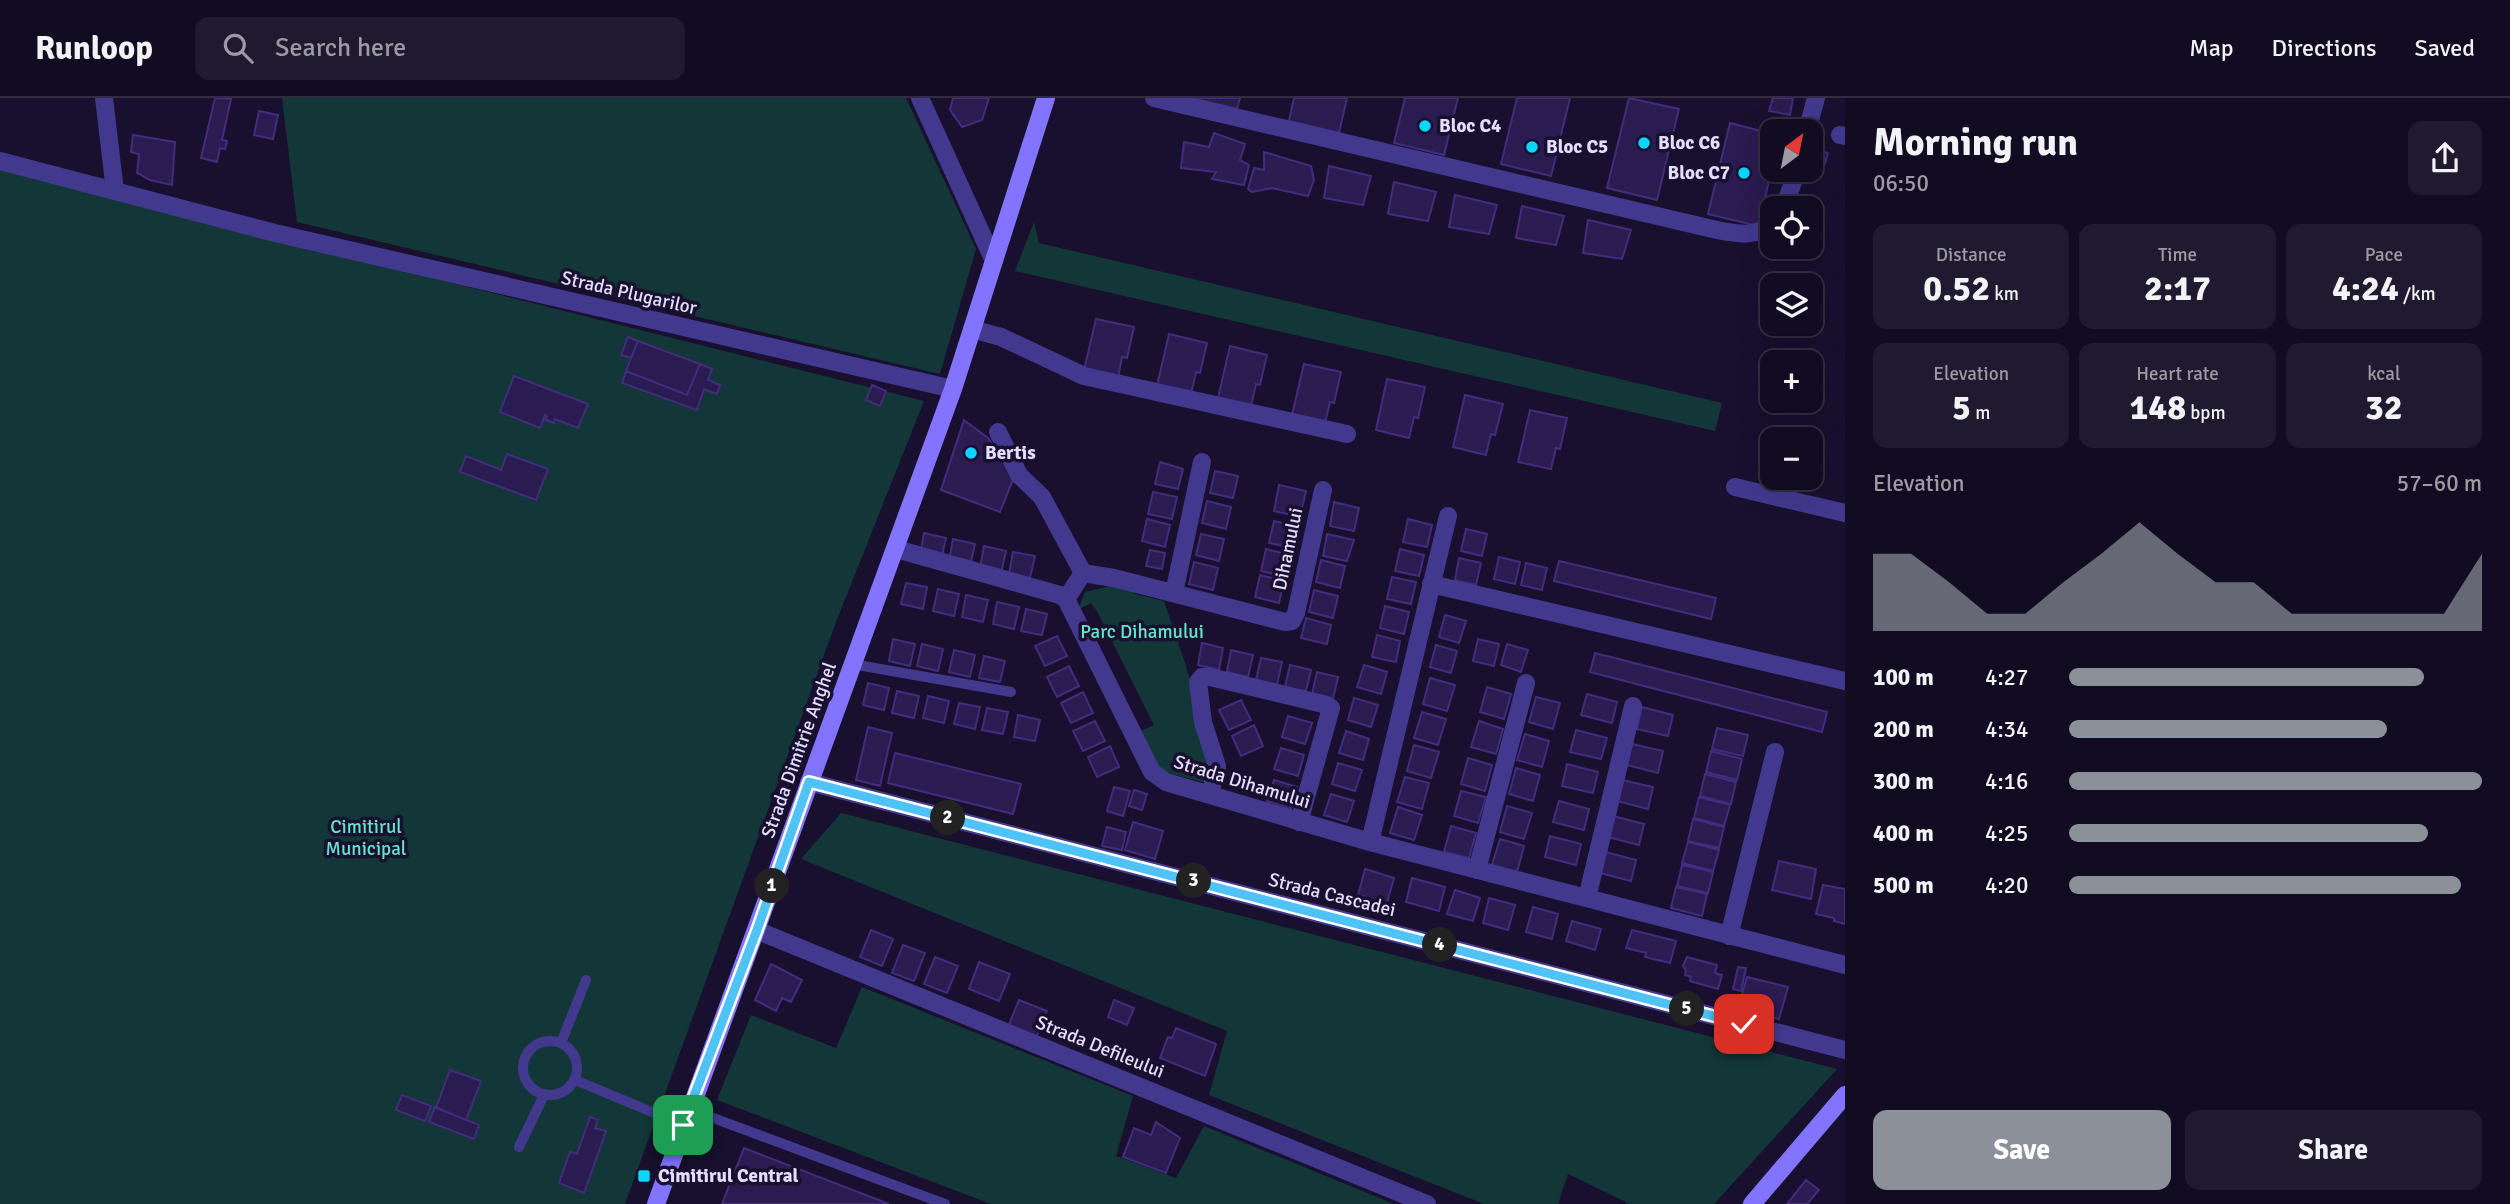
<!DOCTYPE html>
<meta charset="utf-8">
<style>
:root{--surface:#120c22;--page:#1f1a2f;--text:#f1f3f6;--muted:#9c9ba5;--line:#312c40;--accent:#8c9099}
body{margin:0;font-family:Signika,sans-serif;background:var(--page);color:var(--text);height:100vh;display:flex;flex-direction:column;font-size:26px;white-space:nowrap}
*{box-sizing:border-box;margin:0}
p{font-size:23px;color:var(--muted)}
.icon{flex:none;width:38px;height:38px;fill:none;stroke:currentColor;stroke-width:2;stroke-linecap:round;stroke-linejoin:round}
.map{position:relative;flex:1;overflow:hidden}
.panel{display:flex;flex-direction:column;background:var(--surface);width:665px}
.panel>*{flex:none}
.needle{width:46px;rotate:32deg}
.controls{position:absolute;left:1760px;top:21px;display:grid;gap:14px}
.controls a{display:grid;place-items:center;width:63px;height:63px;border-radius:14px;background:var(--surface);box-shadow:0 7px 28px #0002,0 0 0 2px var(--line);font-size:35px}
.pin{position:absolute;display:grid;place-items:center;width:60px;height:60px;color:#fff;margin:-30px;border-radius:14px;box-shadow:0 4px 10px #0006}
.km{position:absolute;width:35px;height:35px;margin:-18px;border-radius:50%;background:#222;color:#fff;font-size:19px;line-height:35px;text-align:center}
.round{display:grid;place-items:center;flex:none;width:74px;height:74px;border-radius:14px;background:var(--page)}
.summary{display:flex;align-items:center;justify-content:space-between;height:119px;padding:0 28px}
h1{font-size:38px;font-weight:700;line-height:52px}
.figures{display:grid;grid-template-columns:repeat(3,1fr);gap:10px;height:119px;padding:7px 28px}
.figures div{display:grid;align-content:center;border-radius:14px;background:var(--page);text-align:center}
.figures b{font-size:35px;font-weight:700}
.figures small{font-size:19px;font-weight:400}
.figures p{font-size:19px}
.chart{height:196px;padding:14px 28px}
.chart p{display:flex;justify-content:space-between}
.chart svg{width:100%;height:126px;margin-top:7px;fill:var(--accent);opacity:.7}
.primary-button{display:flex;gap:14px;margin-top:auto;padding:14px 28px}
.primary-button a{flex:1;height:80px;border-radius:14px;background:var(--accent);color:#fff;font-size:28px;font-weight:700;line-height:80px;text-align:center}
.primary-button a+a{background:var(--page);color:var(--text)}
ul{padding:0 28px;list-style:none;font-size:23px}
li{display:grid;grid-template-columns:112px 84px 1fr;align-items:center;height:52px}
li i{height:18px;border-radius:9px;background:var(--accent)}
header{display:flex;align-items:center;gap:42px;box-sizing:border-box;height:98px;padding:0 35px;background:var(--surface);border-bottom:2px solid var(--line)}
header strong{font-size:33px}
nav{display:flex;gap:38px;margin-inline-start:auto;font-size:24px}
.search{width:490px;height:63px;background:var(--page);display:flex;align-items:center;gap:18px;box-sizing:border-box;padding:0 24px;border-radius:14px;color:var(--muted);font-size:26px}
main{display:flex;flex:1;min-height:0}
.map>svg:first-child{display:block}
.green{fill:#133738}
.building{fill:#2a1b50;stroke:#422c7d;stroke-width:2}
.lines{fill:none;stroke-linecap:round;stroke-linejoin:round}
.lane{stroke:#42398f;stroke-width:10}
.street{stroke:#42398f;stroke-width:18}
.secondary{stroke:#8274ff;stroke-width:18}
.route-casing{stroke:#fff;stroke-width:14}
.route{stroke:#4fc3f7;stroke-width:9}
.poi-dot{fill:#09d5ff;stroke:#18102e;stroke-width:2.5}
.labels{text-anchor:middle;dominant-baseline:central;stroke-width:7;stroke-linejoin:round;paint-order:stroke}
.poi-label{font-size:19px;font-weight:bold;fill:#e4ddff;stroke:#18102e;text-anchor:start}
.street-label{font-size:19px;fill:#e4ddff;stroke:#18102e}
.park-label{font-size:19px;fill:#61e7cf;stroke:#18102e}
</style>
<header>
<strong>Runloop</strong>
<div class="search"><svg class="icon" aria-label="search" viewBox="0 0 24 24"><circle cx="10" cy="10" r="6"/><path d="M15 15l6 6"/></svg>Search here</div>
<nav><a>Map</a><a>Directions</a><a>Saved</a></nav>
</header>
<main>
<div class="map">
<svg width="1845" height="1106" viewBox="0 0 1845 1106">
<rect width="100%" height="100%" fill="#18102e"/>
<path class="green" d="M282,0H906L976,151L940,276L297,124Z
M0,72L924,303L836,524L625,1106H0Z
M1034,124L1039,145L1722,305L1715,333L1015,173Z
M1110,488H1127L1135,496L1164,503L1185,565L1210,650V686L1157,672L1139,634L1154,627L1097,513L1091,505L1078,512L1085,494Z
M841,715L1837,971L1714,1106H1630L1568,1076L1558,1106H1484L1209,997L1227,933L801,761Z
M862,889L1133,998L1116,1058L1176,1080L1204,1028L1394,1106H991L717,1002L751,917L836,950Z"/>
<path class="building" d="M215,0L231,1L222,42L227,43L225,51L220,50L217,64L201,60Z
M953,0H989L982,22L962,29L950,12Z
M1192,0H1240L1237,11Z
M1294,0H1347L1339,35L1289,23Z
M1405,0H1458L1444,57L1394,45Z
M1517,0H1570L1551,78L1501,66Z
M1629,0L1679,11L1657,102L1607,90Z
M1773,0H1793L1790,17L1769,13Z
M259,13L278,17L273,41L254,37Z
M1730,25L1773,36V67L1758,128L1708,116Z
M1214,35L1245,46L1240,62L1249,67L1244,87L1212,81L1216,74L1181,70L1184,44L1209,49Z
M133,37L175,44L172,87L150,82L137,75L139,56L131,54Z
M1811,51L1828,55L1822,75L1810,72Z
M1264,54L1311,68L1314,82L1308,98L1272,90L1252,94L1248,91L1254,70L1264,72Z
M1329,68L1371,78L1363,107L1324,100Z
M1394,84L1436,94L1428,123L1388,116Z
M1455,97L1497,107L1489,136L1449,129Z
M1522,108L1564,118L1556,147L1516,140Z
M1588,122L1631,132L1622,161L1583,155Z
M1096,221L1134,229L1127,260L1122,259L1118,280L1084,272Z
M1169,236L1207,245L1200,275L1196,274L1191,296L1157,288Z
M628,239L638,243L631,260L621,257Z
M638,243L700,266L687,297L626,273Z
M1230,248L1267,257L1260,287L1256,286L1251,308L1218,300Z
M700,266L712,271L708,282L720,287L717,296L704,291L697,312L622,285L626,273L687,297Z
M1304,266L1341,274L1334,305L1330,304L1325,325L1292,317Z
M514,278L588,306L578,330L555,321L554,325L546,322L547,318L545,317L540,330L500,314Z
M1387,281L1425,289L1418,320L1414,319L1409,340L1376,332Z
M872,287L886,293L880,308L866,302Z
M1465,297L1503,306L1495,337L1491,336L1486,357L1453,349Z
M1530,312L1567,320L1560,351L1556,350L1551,371L1518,364Z
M964,322L988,340L1014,379L1000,414L941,392Z
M507,356L548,371L536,402L460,374L466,358L501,372Z
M1160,364L1183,371L1178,391L1155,386Z
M1215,373L1238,378L1233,400L1210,395Z
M1279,387L1306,393L1300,419L1274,413Z
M1153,394L1177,399L1172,421L1148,416Z
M1207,403L1231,409L1226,431L1202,425Z
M1334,404L1359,410L1354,433L1330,428Z
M1147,421L1170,427L1165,449L1142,443Z
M1408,421L1432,427L1427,449L1403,444Z
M1274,423L1298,429L1293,450L1269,445Z
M1466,431L1487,436L1482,458L1461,453Z
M924,435L946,440L941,462L920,457Z
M1201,436L1224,441L1219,463L1196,457Z
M1327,436L1354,442L1347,463L1323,458Z
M953,441L975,446L970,468L949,463Z
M984,448L1006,453L1001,475L980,470Z
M1266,451L1290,457L1285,479L1261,473Z
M1400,451L1424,457L1419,478L1395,473Z
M1150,452L1165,455L1162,471L1146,468Z
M1013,454L1035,458L1030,480L1009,476Z
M1499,459L1520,464L1515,486L1494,481Z
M1459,460L1481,465L1476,487L1455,482Z
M1321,462L1345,468L1340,490L1316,484Z
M1559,463L1716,500L1711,521L1554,483Z
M1194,464L1218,470L1213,492L1189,486Z
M1526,465L1547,470L1542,492L1521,487Z
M1260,477L1284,483L1279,505L1255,499Z
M1392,479L1416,484L1411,506L1387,501Z
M906,485L927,489L923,511L901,506Z
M938,491L959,496L954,518L933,513Z
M1314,492L1338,498L1333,520L1309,514Z
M966,497L988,502L983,524L962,519Z
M997,504L1019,509L1014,531L993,526Z
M1385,508L1409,514L1404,536L1380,530Z
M1026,511L1047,516L1042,537L1021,533Z
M1445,517L1466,523L1459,545L1439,539Z
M1306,520L1331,527L1327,546L1301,540Z
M1377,537L1400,543L1396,564L1372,559Z
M1057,538L1067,558L1045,568L1035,548Z
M893,541L915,546L910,568L889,563Z
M1478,541L1499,546L1494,568L1473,563Z
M1202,545L1223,550L1219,572L1198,567Z
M922,546L943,551L938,573L917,568Z
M1507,546L1528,552L1521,574L1501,567Z
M1436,547L1457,553L1451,575L1430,569Z
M954,552L975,557L970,579L949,574Z
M1231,552L1253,557L1248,579L1227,574Z
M1595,555L1827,614L1822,634L1590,574Z
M984,558L1005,563L1000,584L979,580Z
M1261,560L1282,564L1277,587L1256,582Z
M1290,567L1311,572L1306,593L1285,589Z
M1364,567L1387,574L1381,596L1357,589Z
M1069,568L1079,588L1057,599L1047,579Z
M1317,574L1338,579L1333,601L1312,596Z
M1430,580L1455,587L1447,613L1423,606Z
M868,585L889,590L884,612L863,607Z
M1487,589L1511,596L1504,621L1480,614Z
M897,593L919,598L914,620L892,615Z
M1083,594L1093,615L1071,625L1061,605Z
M1587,596L1617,604L1612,625L1581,617Z
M928,598L949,603L944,625L923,620Z
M1536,599L1560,605L1553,631L1529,624Z
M1354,600L1378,607L1371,629L1348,622Z
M1241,602L1251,622L1229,632L1219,612Z
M959,605L980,609L975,631L954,626Z
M1642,609L1673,617L1668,638L1637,631Z
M987,610L1008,614L1003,636L982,632Z
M1422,614L1446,621L1438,647L1414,640Z
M1018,617L1040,622L1035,643L1014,639Z
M1288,618L1312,625L1305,646L1282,639Z
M1095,623L1105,643L1083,653L1073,633Z
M1479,623L1503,631L1496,656L1471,649Z
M1254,627L1263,648L1241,658L1232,638Z
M868,629L892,635L880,688L856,682Z
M1717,630L1748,637L1743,658L1712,651Z
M1576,632L1607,640L1601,661L1570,654Z
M1346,633L1369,641L1363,662L1339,655Z
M1525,636L1549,643L1542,669L1517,662Z
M1632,646L1663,653L1658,675L1627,667Z
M1414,647L1439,654L1431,680L1407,673Z
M1110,648L1119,669L1097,679L1088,659Z
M1281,650L1304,657L1298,678L1274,671Z
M1711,653L1742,661L1737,682L1706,674Z
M895,655L1021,686L1013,716L888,685Z
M1468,660L1492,667L1485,693L1461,686Z
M1338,665L1362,672L1355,693L1332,686Z
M1567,666L1598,674L1593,695L1562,688Z
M1516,670L1540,677L1533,703L1509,696Z
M1705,676L1736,684L1731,706L1700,698Z
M1405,679L1429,685L1422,711L1397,704Z
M1274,682L1297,689L1291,711L1267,703Z
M1622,682L1653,689L1648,711L1617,703Z
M1114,689L1130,693L1123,718L1107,713Z
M1134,692L1147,696L1142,712L1129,708Z
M1461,693L1486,699L1478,725L1454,718Z
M1331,696L1354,703L1347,724L1324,717Z
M1699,699L1730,707L1724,728L1694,720Z
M1559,703L1589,711L1584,732L1553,724Z
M1507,708L1532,715L1524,741L1500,734Z
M1398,709L1422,717L1414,742L1390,735Z
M1613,718L1644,726L1639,747L1608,739Z
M1693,721L1724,729L1719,750L1688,743Z
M1133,724L1163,733L1155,761L1125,752Z
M1451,728L1476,735L1469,760L1444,754Z
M1107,729L1126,734L1122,752L1102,748Z
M1550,738L1581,746L1576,767L1545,759Z
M1500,741L1524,748L1517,774L1492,767Z
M1688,744L1719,752L1713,773L1682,765Z
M1605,754L1636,762L1631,783L1600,775Z
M1779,763L1816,771L1811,801L1772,792Z
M1682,767L1713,774L1708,795L1677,788Z
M1365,771L1394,780L1385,812L1365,806L1367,799L1358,797Z
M1412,780L1445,789L1439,813L1406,804Z
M1823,787L1845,791V826L1834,823V820L1816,816Z
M1676,789L1707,796L1702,818L1671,810Z
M1455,792L1480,800L1473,823L1447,816Z
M1489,800L1515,807L1508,832L1483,825Z
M1533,809L1558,816L1552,841L1526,834Z
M1572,823L1601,831L1595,852L1566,843Z
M871,832L893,841L882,868L860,859Z
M1632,832L1676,843L1670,865L1645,859L1646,855L1626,850Z
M903,847L925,855L914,883L892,875Z
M935,859L958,868L947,895L924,886Z
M1687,859L1717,867L1715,875L1722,877L1718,891L1690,883L1691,879L1685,877L1686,872L1683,868Z
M979,864L1010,876L999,903L969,891Z
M771,866L802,882L791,904L782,900L776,913L755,902Z
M1738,869L1746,870L1741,893L1733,891Z
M1747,879L1788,889L1779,921L1738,911Z
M1019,902L1047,913L1036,940L1008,929Z
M1114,902L1134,910L1127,927L1108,919Z
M1176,930L1216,946L1205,978L1160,960L1168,939L1172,940Z
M450,972L481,983L466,1022L436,1010Z
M402,997L431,1008L425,1023L396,1012Z
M435,1009L479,1027L474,1041L429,1024Z
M590,1019L598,1022L595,1030L606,1033L584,1095L559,1085L570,1054L577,1056Z
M1156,1024L1180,1040L1166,1075L1123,1059L1134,1030L1151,1037Z
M744,1050L889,1106H722Z
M1806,1082L1819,1092L1807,1106H1787Z"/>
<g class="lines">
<path class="lane" d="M852,566L1011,594
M523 970a27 27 0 1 1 54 0a27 27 0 1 1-54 0Z
M561,945L586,882
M575,982L683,1027
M689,1011L945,1106
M519,1049L544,997"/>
<path class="street" d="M104,0L115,93
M920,0L994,163
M1154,0L1717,132C1737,136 1757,140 1773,125
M1807,33L1816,0
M1840,37L1845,38
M0,63L275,135L953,291
M1784,110L1797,72
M972,231L1001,239L1084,278L1347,336
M998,334L1019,377L1042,399L1083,475L1066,501
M1735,389L1845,415
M896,451L1060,497L1066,501L1152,674L1166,684L1370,744L1845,867
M1083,475L1114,480L1285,524L1292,523L1296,515L1323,392
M1431,486L1845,583
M1174,495L1202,364
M809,684L1845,952
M1210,697L1217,668L1203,624L1198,584L1202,579H1210L1327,607L1331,610L1299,724
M1370,744L1448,418
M1477,772L1526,585
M1587,800L1633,608
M756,832L1427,1106
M1729,838L1775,654"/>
<path class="secondary" d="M656,1106L953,291L1046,0
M1752,1106L1845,997"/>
</g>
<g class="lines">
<defs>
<path id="route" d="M683,1027L757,832L809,684L1744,926"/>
</defs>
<use href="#route" class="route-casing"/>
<use href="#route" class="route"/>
</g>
<g class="poi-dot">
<circle cx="1425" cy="28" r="7"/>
<circle cx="1644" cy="45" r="7"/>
<circle cx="1532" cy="49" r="7"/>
<circle cx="1744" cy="75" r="7"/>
<circle cx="971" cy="355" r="7"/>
<rect x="637" y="1071" width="14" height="14" rx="3.5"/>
</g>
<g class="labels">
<g class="poi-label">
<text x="1439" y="28">Bloc C4</text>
<text x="1658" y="45">Bloc C6</text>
<text x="1546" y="49">Bloc C5</text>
<text x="1730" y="75" text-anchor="end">Bloc C7</text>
<text x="985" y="355">Bertis</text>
<text x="658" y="1078">Cimitirul Central</text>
</g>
<g class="street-label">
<text transform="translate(629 195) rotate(13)">Strada Plugarilor</text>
<text transform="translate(1288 451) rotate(-78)">Dihamului</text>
<text transform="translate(799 652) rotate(-70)">Strada Dimitrie Anghel</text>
<text transform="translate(1242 684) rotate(17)">Strada Dihamului</text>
<text transform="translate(1332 797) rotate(14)">Strada Cascadei</text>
<text transform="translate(1100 949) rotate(22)">Strada Defileului</text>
</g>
<g class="park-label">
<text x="1142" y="534">Parc Dihamului</text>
<text x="366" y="729">Cimitirul<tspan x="366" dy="22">Municipal</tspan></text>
</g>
</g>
</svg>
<div class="controls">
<a><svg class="needle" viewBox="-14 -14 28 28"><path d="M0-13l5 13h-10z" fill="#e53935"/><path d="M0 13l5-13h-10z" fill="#9c9ba5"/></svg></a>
<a><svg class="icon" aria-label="locate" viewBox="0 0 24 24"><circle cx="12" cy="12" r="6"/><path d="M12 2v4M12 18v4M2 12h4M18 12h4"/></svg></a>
<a><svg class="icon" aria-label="layers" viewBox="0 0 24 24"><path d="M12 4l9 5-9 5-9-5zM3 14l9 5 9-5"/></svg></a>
<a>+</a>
<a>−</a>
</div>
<div class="pin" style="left:683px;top:1027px;background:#1e9e55"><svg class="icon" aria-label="arrive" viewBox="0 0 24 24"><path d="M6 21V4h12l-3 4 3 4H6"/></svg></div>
<div class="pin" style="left:1744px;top:926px;background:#d93025"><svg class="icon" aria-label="check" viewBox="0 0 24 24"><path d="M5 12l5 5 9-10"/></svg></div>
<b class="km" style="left:772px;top:788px">1</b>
<b class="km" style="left:948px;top:720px">2</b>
<b class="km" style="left:1194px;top:783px">3</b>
<b class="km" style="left:1440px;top:847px">4</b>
<b class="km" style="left:1687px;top:911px">5</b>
</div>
<section class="panel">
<div class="summary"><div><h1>Morning run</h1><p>06:50</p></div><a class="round"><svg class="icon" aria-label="share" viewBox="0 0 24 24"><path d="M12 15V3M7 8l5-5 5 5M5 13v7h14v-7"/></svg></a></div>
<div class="figures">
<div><p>Distance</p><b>0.52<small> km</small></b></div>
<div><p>Time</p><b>2:17</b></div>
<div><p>Pace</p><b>4:24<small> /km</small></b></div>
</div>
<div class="figures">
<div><p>Elevation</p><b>5<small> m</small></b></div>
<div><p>Heart rate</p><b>148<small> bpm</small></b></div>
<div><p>kcal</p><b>32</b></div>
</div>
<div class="chart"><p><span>Elevation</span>57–60 m</p>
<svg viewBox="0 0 160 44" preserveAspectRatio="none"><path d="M0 44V17L10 17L20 27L30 38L40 38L50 27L60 17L70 6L80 17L90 27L100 27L110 38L120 38L130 38L140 38L150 38L160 17V44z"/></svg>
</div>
<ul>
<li><b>100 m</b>4:27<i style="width:86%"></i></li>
<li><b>200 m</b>4:34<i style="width:77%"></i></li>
<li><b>300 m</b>4:16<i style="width:100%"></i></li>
<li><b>400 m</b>4:25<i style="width:87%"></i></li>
<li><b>500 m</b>4:20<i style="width:95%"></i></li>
</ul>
<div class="primary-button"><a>Save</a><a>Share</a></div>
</section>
</main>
